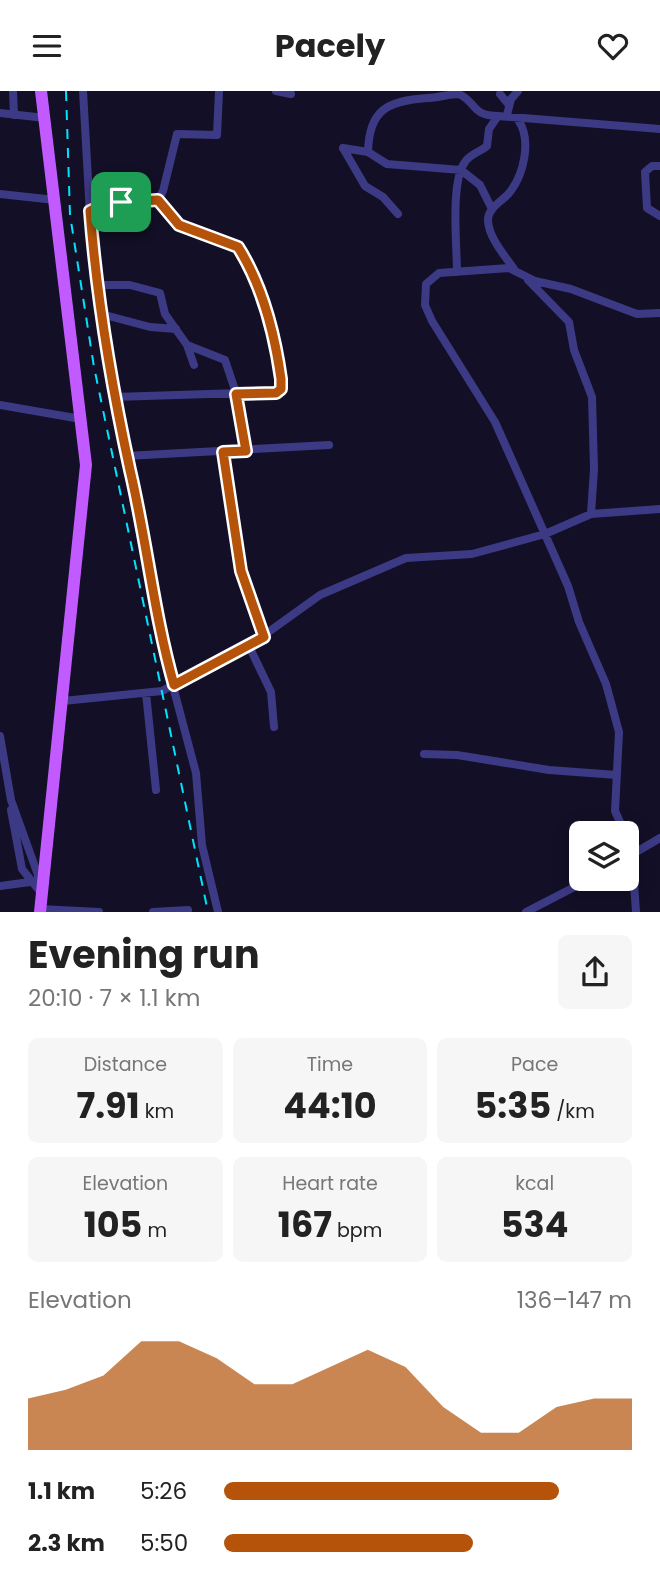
<!DOCTYPE html>
<meta charset="utf-8">
<style>
:root{--surface:#fff;--page:#f6f6f6;--text:#222;--muted:#767676;--accent:#b45309}
body{margin:0;font-family:Poppins,sans-serif;background:var(--page);color:var(--text);height:100vh;display:flex;flex-direction:column;font-size:26px;white-space:nowrap}
*{box-sizing:border-box;margin:0}
p{font-size:23px;color:var(--muted)}
.icon{flex:none;width:38px;height:38px;fill:none;stroke:currentColor;stroke-width:2;stroke-linecap:round;stroke-linejoin:round}
.map{position:relative;height:821px;overflow:hidden}
.drawer{display:flex;flex-direction:column;background:var(--surface);flex:1}
.drawer>*{flex:none}
.tools{position:absolute;left:569px;top:730px;display:grid;gap:14px}
.tools a{display:grid;place-items:center;width:70px;height:70px;border-radius:10px;background:var(--surface);box-shadow:0 4px 18px #0003;font-size:35px}
.pin{position:absolute;display:grid;place-items:center;width:60px;height:60px;color:#fff;margin:-30px;border-radius:14px;box-shadow:0 4px 10px #0006}
.round{display:grid;place-items:center;flex:none;width:74px;height:74px;border-radius:10px;background:var(--page)}
.summary{display:flex;align-items:center;justify-content:space-between;height:119px;padding:0 28px}
h1{font-size:38px;font-weight:700;line-height:52px}
.stats{display:grid;grid-template-columns:repeat(3,1fr);gap:10px;height:119px;padding:7px 28px}
.stats div{display:grid;align-content:center;border-radius:10px;background:var(--page);text-align:center}
.stats b{font-size:35px;font-weight:700}
.stats small{font-size:19px;font-weight:400}
.stats p{font-size:19px}
.chart{height:196px;padding:14px 28px}
.chart p{display:flex;justify-content:space-between}
.chart svg{width:100%;height:126px;margin-top:7px;fill:var(--accent);opacity:.7}
ul{padding:0 28px;list-style:none;font-size:23px}
li{display:grid;grid-template-columns:112px 84px 1fr;align-items:center;height:52px}
li i{height:18px;border-radius:9px;background:var(--accent)}
header{display:flex;justify-content:space-between;align-items:center;height:91px;padding:0 28px;background:var(--surface);font-size:32px;font-weight:700}
.map>svg:first-child{display:block}
.lines{fill:none;stroke-linecap:round;stroke-linejoin:round}
.minor{stroke:#3d3a85;stroke-width:8}
.primary{stroke:#c25bff;stroke-width:12}
.rail{stroke:#00e5ff;stroke-width:2;stroke-dasharray:10 9;stroke-linecap:butt}
.route-casing{stroke:#fff;stroke-width:14}
.route{stroke:#b45309;stroke-width:9}
</style>
<header><svg class="icon" aria-label="menu" viewBox="0 0 24 24"><path d="M4 6h16M4 12h16M4 18h16"/></svg>Pacely<svg class="icon" aria-label="heart" viewBox="0 0 24 24"><path d="M12 20l-8-8c-3-5 5-10 8-4 3-6 11-1 8 4z"/></svg></header>
<div class="map">
<svg width="660" height="821" viewBox="0 0 660 821">
<rect width="100%" height="100%" fill="#130f26"/>
<g class="lines">
<path class="minor" d="M13,0L14,24
M83,0L93,176L108,278L161,550L196,682L202,754L218,821
M276,0L291,3
M500,3L509,14
M0,22L45,27
M507,24L511,8L518,0
M343,57L368,61L387,73L461,79L480,94L492,118
M343,57L365,95L383,106L398,123
M368,61C369,18 388,10 427,7C438,7 448,3 459,3C477,12 472,25 498,25
M660,75H652L645,81L647,117L660,125
M0,103L55,109
M158,109L163,100L177,43L217,44L219,0
M90,120L113,111L158,109L179,134L238,156C261,194 276,245 281,288V298L276,301L114,306
M514,178C505,165 489,147 488,130C487,117 503,110 510,101C524,83 532,48 518,29
M457,181C457,156 450,91 465,71C470,63 480,61 487,55L489,38L498,25L660,38
M528,189L569,231L574,259L592,306L594,378L591,423
M96,194H130L160,202L165,223L187,254L225,269L239,311L246,360
M101,223L150,236L176,238
M187,254L194,274
M0,314L81,328
M223,361L241,480L264,546
M126,365L329,354
M249,555L271,601L274,636
M146,602L156,699
M63,610L162,600L231,562L249,555L320,504L406,467L472,463L545,443L591,423L660,418
M0,645L11,709L38,784V794
M424,663L457,664L549,679L617,684
M11,719L22,778L38,798
M625,742L615,720L619,641L606,593L579,531L568,495L495,331L432,230L425,214L426,193L439,182L509,177L535,190L571,198L637,223L660,222
M626,745L632,763L636,821
M626,767L660,747
M0,795L30,791
M40,818L99,821
M153,821L188,819
M526,821L590,788"/>
<path class="primary" d="M40,821L86,374L41,0"/>
<path class="rail" d="M66,0L70,124L94,276L208,821"/>
</g>
<g class="lines">
<defs>
<path id="route" d="M158,109L179,134L238,156C262,194 275,245 281,288V298L276,302L236,303L246,360L223,361L241,480L264,546L174,594C154,524 147,451 130,379C111,292 97,210 90,120L107,112Z"/>
</defs>
<use href="#route" class="route-casing"/>
<use href="#route" class="route"/>
</g>
</svg>
<div class="tools">
<a><svg class="icon" aria-label="layers" viewBox="0 0 24 24"><path d="M12 4l9 5-9 5-9-5zM3 14l9 5 9-5"/></svg></a>
</div>
<div class="pin" style="left:121px;top:111px;background:#1e9e55"><svg class="icon" aria-label="arrive" viewBox="0 0 24 24"><path d="M6 21V4h12l-3 4 3 4H6"/></svg></div>
</div>
<section class="drawer">
<div class="summary"><div><h1>Evening run</h1><p>20:10 · 7 × 1.1 km</p></div><a class="round"><svg class="icon" aria-label="share" viewBox="0 0 24 24"><path d="M12 15V3M7 8l5-5 5 5M5 13v7h14v-7"/></svg></a></div>
<div class="stats">
<div><p>Distance</p><b>7.91<small> km</small></b></div>
<div><p>Time</p><b>44:10</b></div>
<div><p>Pace</p><b>5:35<small> /km</small></b></div>
</div>
<div class="stats">
<div><p>Elevation</p><b>105<small> m</small></b></div>
<div><p>Heart rate</p><b>167<small> bpm</small></b></div>
<div><p>kcal</p><b>534</b></div>
</div>
<div class="chart"><p><span>Elevation</span>136–147 m</p>
<svg viewBox="0 0 160 44" preserveAspectRatio="none"><path d="M0 44V26L10 23L20 18L30 6L40 6L50 12L60 21L70 21L80 15L90 9L100 15L110 29L120 38L130 38L140 29L150 26L160 26V44z"/></svg>
</div>
<ul>
<li><b>1.1 km</b>5:26<i style="width:82%"></i></li>
<li><b>2.3 km</b>5:50<i style="width:61%"></i></li>
</ul>
</section>
